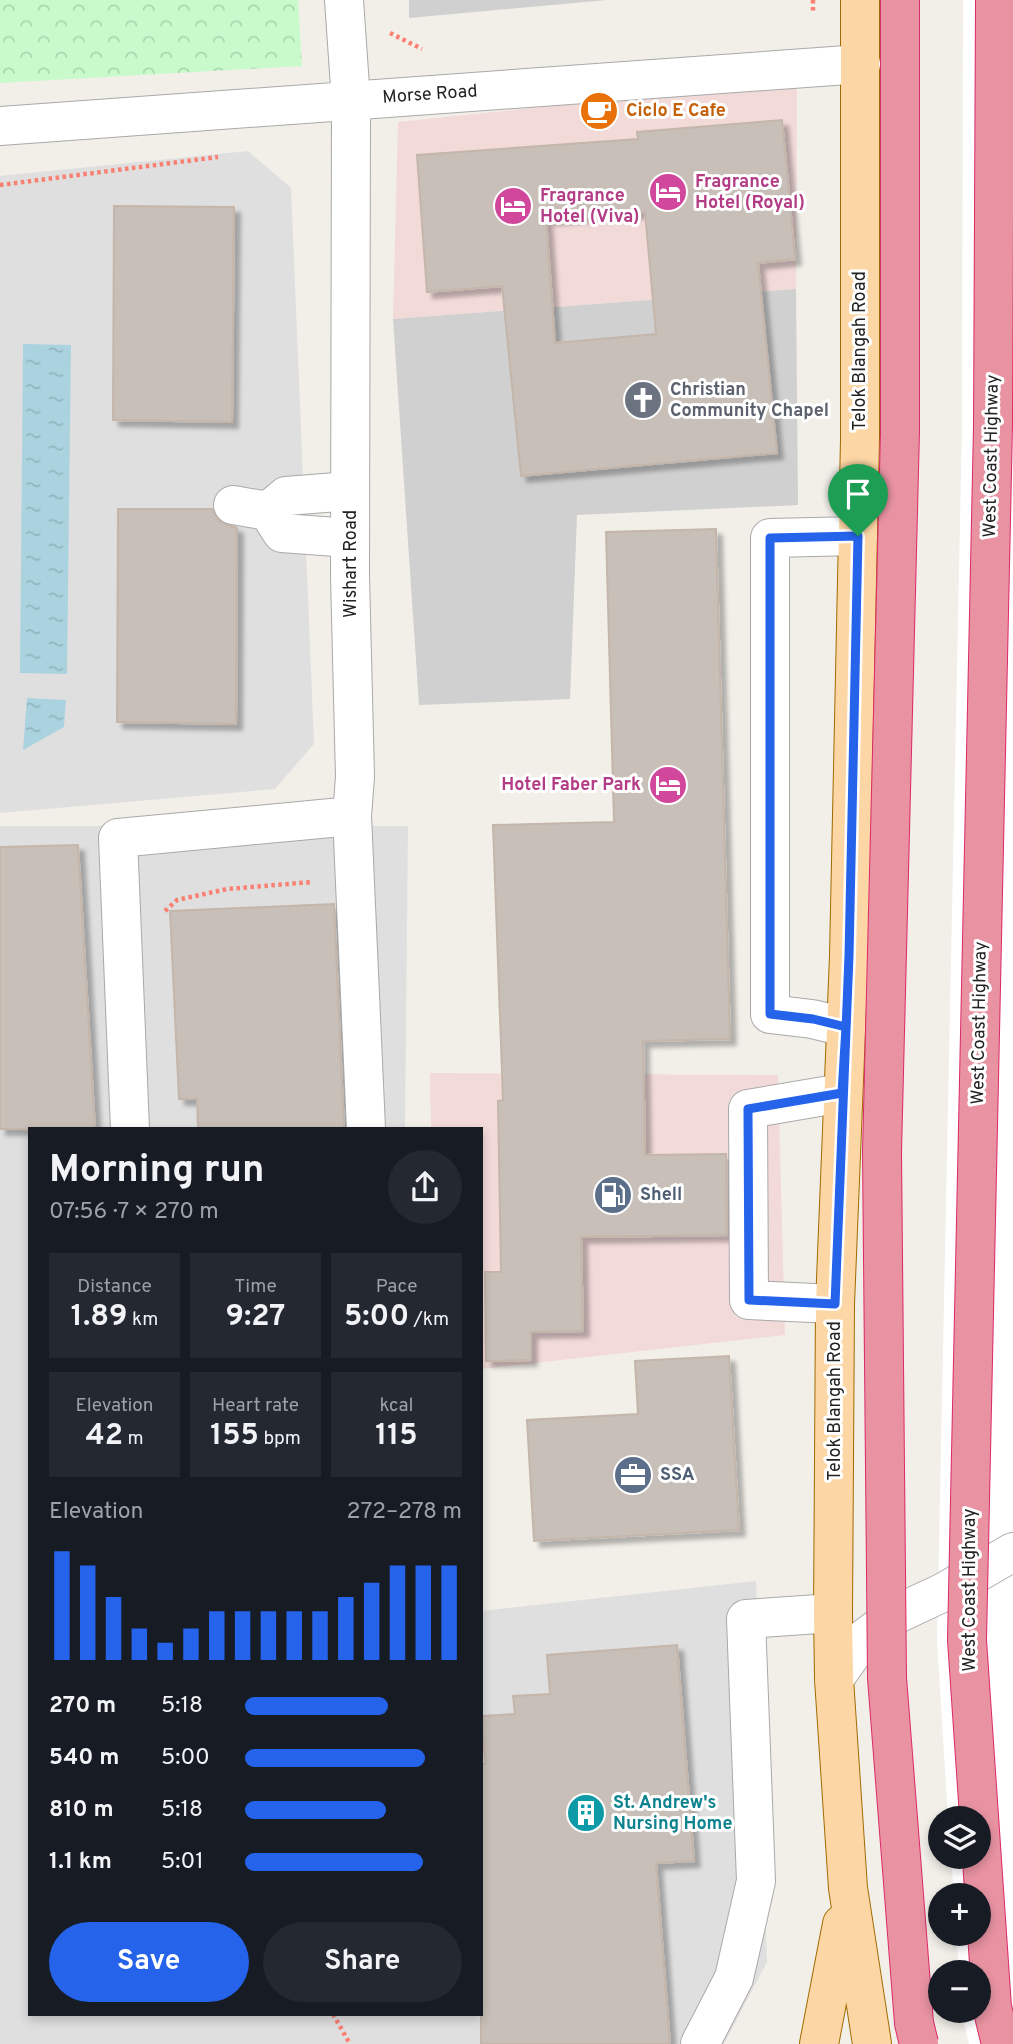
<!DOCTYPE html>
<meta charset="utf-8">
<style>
:root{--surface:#171b24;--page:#242831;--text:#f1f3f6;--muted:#9ea1a6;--accent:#2563eb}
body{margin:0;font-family:Overpass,sans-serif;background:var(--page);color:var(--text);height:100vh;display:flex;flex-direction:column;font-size:26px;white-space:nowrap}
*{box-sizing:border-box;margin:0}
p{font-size:23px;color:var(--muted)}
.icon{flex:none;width:38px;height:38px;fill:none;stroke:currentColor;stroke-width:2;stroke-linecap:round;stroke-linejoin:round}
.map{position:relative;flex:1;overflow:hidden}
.panel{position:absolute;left:28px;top:1127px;width:455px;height:889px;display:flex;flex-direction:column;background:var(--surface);border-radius:0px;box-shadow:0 4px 10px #0003}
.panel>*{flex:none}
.buttons{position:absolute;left:928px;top:1806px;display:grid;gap:14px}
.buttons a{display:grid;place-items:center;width:63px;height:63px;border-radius:50%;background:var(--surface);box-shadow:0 4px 10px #0003;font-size:35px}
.pin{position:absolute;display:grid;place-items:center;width:60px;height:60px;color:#fff;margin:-72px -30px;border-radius:50% 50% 50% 0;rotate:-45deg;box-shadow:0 0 7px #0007}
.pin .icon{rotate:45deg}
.round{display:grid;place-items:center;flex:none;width:74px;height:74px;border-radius:37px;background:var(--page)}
.headline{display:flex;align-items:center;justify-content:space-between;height:119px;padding:0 21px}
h1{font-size:38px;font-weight:700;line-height:52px}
.figures{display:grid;grid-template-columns:repeat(3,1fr);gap:10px;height:119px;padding:7px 21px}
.figures div{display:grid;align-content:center;border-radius:0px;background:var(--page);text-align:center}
.figures b{font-size:30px;font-weight:700}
.figures small{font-size:19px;font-weight:400}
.figures p{font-size:19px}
.chart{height:196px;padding:14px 21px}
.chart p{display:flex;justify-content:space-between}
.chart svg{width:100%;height:126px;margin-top:7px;stroke:var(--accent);stroke-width:6}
.cta{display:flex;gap:14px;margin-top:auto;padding:14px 21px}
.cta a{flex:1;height:80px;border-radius:42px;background:var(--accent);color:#fff;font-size:28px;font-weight:700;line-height:80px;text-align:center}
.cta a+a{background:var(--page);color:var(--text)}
ul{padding:0 21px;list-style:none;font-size:23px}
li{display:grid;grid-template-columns:112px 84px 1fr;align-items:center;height:52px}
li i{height:18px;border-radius:9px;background:var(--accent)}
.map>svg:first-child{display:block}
.residential{fill:#e0dfdf}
.commercial{fill:#f2dad9}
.religious{fill:#d0d0d0}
.park{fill:url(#park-crowns)}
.water{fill:url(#water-ripples)}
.pier{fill:#fff}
.building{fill:#c7bfb8;stroke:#c4b6ab;stroke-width:2;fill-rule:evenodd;filter:url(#shadow)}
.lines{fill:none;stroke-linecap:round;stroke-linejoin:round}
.minor-casing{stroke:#a9a9a9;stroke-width:40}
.major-casing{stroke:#a06b00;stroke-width:40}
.path{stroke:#fa8072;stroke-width:4.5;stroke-dasharray:3.5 3.5;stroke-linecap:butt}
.minor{stroke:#fff;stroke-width:38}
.major{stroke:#fcd6a4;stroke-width:38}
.highway-bridge-casing{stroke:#dc2a67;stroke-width:40;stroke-linecap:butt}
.highway-bridge{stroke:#e892a2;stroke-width:38}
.route-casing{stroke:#fff;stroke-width:14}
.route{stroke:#2563eb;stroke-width:9}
.labels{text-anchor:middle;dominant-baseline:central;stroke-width:6;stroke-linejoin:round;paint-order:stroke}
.street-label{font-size:18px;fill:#222;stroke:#fff}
.food-label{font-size:18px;font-weight:bold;fill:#c56008;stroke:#fff;text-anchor:start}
.hotel-label{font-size:18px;font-weight:bold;fill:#b23c85;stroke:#fff;text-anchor:start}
.worship-label{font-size:18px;font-weight:bold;fill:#5b616d;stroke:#fff;text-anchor:start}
.service-label{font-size:18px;font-weight:bold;fill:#4e5e75;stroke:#fff;text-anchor:start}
.culture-label{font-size:18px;font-weight:bold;fill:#0d838f;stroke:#fff;text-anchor:start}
</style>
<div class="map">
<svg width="1013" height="2044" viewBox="0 0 1013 2044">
<defs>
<pattern id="park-crowns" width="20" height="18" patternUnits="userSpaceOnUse" patternTransform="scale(1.75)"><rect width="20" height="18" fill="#c8facc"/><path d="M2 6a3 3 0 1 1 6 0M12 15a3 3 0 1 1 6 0" fill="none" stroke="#acd6af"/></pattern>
<pattern id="water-ripples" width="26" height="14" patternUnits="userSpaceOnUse" patternTransform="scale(1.75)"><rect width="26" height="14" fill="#aad3df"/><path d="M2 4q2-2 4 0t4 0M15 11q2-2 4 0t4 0" fill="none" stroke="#92b5bf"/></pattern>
<filter id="shadow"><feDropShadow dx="6" dy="6" stdDeviation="2" flood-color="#0004"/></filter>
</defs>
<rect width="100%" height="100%" fill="#f2efe9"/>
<path class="residential" d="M248,151L291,188L314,744L275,789L0,813V176Z
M0,826H408L405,1129H30V2014H481V1611L756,1581L767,1962L724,2044H0Z"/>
<path class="commercial" d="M797,80L796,289L393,319L398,122Z
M430,1073L778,1075L785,1335L481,1369V1129H431Z"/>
<path class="religious" d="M409,0H607L409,18Z
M796,289L798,505L577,515L570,699L419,705L393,319Z"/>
<path class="park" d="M0,0H298L302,66L0,83Z"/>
<path class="water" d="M23,344L71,345L67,674L20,673Z
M27,698L66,700L64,727L23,750Z"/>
<path class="pier" d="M963,0H1013V2044H969L961,2011H978V1972H959L956,1934H978V1895H954L951,1857H978V1818H948L937,1641L962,426Z"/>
<path class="building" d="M782,120L795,259L758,263L777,453L521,476L502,286L427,292L417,155L638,139L637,132ZM645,212L656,334L555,343L546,219Z
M114,206L234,207L232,422L113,420Z
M118,509H212L220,522L237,528L236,724L117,722Z
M716,529L730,1039L643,1041L645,1155L726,1154L727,1235L581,1237L583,1331L531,1332V1360L486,1361L485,1272H501L498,1101L503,1100L493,825L614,822L606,532Z
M78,845L95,1129H0V847Z
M334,904L344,1129H198L197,1099H179L170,911Z
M729,1356L739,1530L534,1541L527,1420L638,1414L635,1361Z
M677,1645L694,1861L656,1863L670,2044H481V1764H485L482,1716L515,1714L513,1696L550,1694L547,1655Z"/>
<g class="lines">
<defs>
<path id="minor" d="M344,0L351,101L350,576L355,777L352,816L366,1129
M0,126L861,64
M233,505L268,511L282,533L350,538
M268,511L286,496L350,491
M846,1027L812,1019L770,1014V538L858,536
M130,1129L118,838L352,816
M835,1304L749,1300L748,1109L842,1093
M834,1679L861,1641L897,1614L944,1592L1013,1552
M700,2044L734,1978L756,1881L746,1619L833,1613"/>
<path id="major" d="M860,0V439L849,956L835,1304L833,1613L834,1679L848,1888L872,2044
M819,2044L842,1924"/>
</defs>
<use href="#minor" class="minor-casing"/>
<use href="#major" class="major-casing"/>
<path class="path" d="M813,0V11
M390,33L422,49
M0,185L218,157
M165,911L177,900L227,889L312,882
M333,2014L350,2044"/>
<use href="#minor" class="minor"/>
<use href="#major" class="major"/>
<defs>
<path id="highway-bridge" d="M900,0V431L882,1152L887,1678L914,2023L919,2044
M995,0L993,426L967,1640L992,2007L1001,2044"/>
</defs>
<use href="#highway-bridge" class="highway-bridge-casing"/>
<use href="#highway-bridge" class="highway-bridge"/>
</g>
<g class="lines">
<defs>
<path id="route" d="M858,536L770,538V1014L813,1019L846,1027L842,1093L748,1109L749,1300L835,1304L849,956L858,536"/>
</defs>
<use href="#route" class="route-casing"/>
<use href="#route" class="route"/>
</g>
<defs>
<symbol id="cafe-disc" viewBox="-11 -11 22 22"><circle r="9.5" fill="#e8710a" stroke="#fff"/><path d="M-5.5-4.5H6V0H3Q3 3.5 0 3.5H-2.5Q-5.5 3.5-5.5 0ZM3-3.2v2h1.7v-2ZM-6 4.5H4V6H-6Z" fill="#fff"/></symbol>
<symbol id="hotel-disc" viewBox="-11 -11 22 22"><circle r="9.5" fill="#d1479c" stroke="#fff"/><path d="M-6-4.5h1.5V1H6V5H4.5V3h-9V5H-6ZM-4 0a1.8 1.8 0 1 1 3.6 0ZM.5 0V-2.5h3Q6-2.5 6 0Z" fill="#fff"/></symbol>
<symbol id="church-disc" viewBox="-11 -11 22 22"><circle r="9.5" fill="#6b7280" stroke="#fff"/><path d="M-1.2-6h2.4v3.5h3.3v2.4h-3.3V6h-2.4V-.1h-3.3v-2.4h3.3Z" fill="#fff"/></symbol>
<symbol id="fuel-disc" viewBox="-11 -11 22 22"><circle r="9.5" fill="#5c6f8a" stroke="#fff"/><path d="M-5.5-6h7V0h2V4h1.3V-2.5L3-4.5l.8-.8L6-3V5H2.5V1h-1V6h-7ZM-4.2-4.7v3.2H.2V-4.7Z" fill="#fff"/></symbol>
<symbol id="office-disc" viewBox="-11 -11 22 22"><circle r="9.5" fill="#5c6f8a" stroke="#fff"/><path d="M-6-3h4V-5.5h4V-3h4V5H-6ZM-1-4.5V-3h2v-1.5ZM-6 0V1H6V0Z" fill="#fff"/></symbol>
<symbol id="building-disc" viewBox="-11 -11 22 22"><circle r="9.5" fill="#0f9aa8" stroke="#fff"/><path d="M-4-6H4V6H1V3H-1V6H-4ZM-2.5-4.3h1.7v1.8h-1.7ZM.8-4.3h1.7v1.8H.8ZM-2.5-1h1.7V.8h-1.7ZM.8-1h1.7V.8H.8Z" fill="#fff"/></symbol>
</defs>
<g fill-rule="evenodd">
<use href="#cafe-disc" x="577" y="89" width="44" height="44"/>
<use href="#hotel-disc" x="646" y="170" width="44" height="44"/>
<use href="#hotel-disc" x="491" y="184" width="44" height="44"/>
<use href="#church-disc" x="621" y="378" width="44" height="44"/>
<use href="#hotel-disc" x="646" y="763" width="44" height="44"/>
<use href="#fuel-disc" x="591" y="1173" width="44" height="44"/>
<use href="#office-disc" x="611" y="1453" width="44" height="44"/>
<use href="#building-disc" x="564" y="1791" width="44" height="44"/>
</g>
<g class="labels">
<g class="street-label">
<text transform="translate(430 95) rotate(-4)">Morse Road</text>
<text transform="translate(860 351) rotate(-90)">Telok Blangah Road</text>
<text transform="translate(992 456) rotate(-89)">West Coast Highway</text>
<text transform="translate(351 564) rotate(-90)">Wishart Road</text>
<text transform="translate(980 1023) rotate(-89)">West Coast Highway</text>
<text transform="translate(835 1401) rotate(-90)">Telok Blangah Road</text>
<text transform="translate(970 1590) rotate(-90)">West Coast Highway</text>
</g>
<g class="food-label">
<text x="626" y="111">Ciclo E Cafe</text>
</g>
<g class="hotel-label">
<text x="695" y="182">Fragrance<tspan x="695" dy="21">Hotel (Royal)</tspan></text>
<text x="540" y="196">Fragrance<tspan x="540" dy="21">Hotel (Viva)</tspan></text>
<text x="641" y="785" text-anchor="end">Hotel Faber Park</text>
</g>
<g class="worship-label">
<text x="670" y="390">Christian<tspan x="670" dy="21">Community Chapel</tspan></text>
</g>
<g class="service-label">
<text x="640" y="1195">Shell</text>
<text x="660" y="1475">SSA</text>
</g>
<g class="culture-label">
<text x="613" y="1803">St. Andrew's<tspan x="613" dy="21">Nursing Home</tspan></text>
</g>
</g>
</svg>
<div class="buttons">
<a><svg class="icon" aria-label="layers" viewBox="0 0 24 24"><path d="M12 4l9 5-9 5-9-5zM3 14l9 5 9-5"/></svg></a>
<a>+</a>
<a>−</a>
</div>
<div class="pin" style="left:858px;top:536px;background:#1e9e55"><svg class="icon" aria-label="arrive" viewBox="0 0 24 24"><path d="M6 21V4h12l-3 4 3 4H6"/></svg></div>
<section class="panel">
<div class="headline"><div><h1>Morning run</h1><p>07:56 · 7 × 270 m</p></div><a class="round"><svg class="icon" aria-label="share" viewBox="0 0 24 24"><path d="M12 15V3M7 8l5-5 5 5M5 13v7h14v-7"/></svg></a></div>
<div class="figures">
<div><p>Distance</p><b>1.89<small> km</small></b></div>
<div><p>Time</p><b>9:27</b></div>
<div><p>Pace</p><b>5:00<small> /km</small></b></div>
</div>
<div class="figures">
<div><p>Elevation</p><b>42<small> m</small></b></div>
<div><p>Heart rate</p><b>155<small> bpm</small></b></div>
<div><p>kcal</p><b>115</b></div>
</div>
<div class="chart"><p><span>Elevation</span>272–278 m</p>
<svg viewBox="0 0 160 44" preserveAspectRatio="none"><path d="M5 44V6M15 44V11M25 44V22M35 44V33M45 44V38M55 44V33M65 44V27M75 44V27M85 44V27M95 44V27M105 44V27M115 44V22M125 44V17M135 44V11M145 44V11M155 44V11"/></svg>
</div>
<ul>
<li><b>270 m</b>5:18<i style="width:66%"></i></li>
<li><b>540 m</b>5:00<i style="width:83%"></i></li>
<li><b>810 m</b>5:18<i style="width:65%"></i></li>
<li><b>1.1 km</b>5:01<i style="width:82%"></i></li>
</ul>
<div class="cta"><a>Save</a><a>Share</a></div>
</section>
</div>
